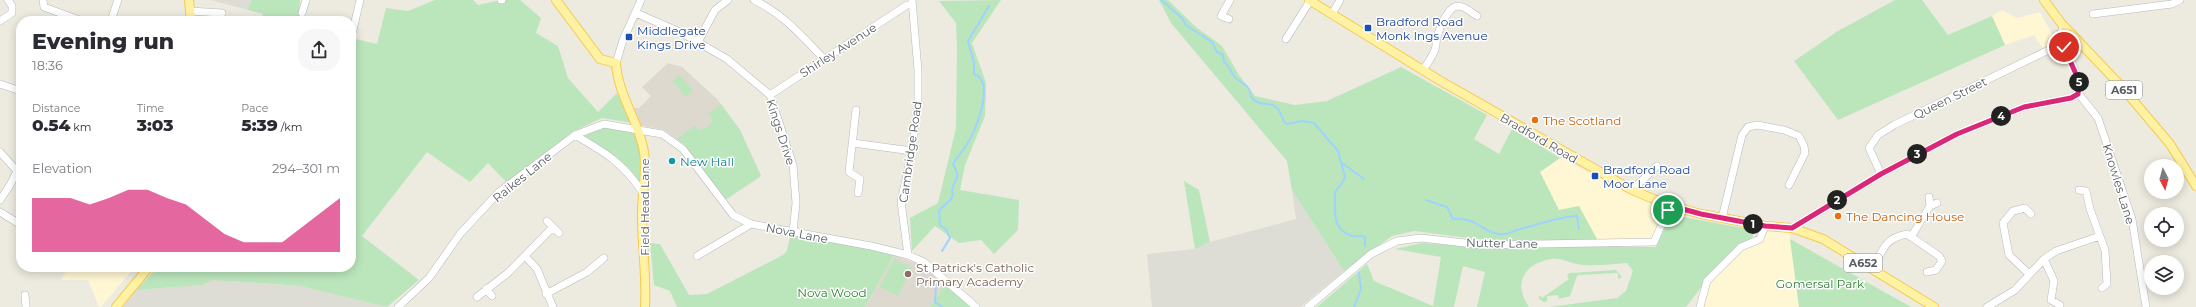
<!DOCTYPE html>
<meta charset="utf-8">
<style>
:root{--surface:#fff;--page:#f7f7f7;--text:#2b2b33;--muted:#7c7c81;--accent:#db2777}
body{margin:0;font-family:Montserrat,sans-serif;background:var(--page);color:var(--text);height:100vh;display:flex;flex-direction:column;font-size:15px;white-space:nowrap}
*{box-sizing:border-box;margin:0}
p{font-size:13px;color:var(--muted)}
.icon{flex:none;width:22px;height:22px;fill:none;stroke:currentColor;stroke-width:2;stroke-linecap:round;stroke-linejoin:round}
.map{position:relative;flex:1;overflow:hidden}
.side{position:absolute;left:16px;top:16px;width:340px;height:256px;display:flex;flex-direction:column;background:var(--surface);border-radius:16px;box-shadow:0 2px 10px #0003}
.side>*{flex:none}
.needle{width:26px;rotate:174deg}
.controls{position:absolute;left:2144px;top:159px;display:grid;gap:8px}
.controls a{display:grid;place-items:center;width:40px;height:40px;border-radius:50%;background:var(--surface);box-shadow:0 2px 10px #0003;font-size:20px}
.pin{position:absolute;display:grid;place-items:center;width:34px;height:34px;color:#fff;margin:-17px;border:2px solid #fff;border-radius:50%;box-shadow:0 1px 4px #0007}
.km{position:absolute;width:20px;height:20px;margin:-10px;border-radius:50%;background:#222;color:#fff;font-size:11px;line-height:20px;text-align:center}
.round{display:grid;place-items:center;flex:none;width:42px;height:42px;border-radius:16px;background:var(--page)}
.head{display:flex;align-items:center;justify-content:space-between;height:68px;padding:0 16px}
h1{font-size:22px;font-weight:800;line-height:30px}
.stats{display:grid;grid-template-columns:repeat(3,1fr);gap:6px;height:68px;padding:4px 16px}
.stats div{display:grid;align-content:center}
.stats b{font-size:17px;font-weight:800}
.stats small{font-size:11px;font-weight:400}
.stats p{font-size:11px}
.chart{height:112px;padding:8px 16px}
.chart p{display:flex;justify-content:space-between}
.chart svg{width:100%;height:72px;margin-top:4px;fill:var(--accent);opacity:.7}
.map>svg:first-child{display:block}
.commercial{fill:#fff6d3}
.industrial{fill:#dddcd5}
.education{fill:#ddd9cf}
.green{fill:#bbe6bc}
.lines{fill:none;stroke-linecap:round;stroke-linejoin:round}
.stream{stroke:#9ed3ff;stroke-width:2}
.minor-casing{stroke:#b6b9be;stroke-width:8}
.major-casing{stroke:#f6ca50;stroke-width:10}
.minor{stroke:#fff;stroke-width:7}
.major{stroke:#fff2a3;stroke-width:8}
.route-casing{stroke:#fff;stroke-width:8}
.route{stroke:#db2777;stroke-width:5}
.transit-dot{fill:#1a4fb4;stroke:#fff;stroke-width:1.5}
.food-dot{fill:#e8710a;stroke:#fff;stroke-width:1.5}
.culture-dot{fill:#0f9aa8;stroke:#fff;stroke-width:1.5}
.education-dot{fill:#8d6e63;stroke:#fff;stroke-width:1.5}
.labels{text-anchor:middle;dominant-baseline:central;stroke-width:3;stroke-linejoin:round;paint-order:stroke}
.shield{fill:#fff;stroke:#8b8e91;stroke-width:1}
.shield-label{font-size:11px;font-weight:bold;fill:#595d62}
.transit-label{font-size:12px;fill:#164399;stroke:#fff;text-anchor:start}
.street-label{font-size:12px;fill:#595d62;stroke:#fff}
.food-label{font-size:12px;fill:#c56008;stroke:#fff;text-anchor:start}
.culture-label{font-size:12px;fill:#0d838f;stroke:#fff;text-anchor:start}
.education-label{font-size:12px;fill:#785e54;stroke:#fff;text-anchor:start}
.park-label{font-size:12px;fill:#308236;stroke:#fff}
</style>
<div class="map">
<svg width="2196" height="307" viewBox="0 0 2196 307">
<rect width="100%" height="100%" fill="#edeae0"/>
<path class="commercial" d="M2002,10L2017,18L2040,12L2057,43L2044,50L2034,35L2005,45L1992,16Z
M1560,158L1664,209L1654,239H1597L1589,227L1559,211L1540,172Z
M1765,226L1789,228L1799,307H1700L1707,281L1741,247L1760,239Z
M68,267H135L101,307H99L88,280H61Z"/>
<path class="industrial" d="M211,0H251L248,10Z
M1292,190L1344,271L1300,307H1152L1147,254L1195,249L1210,242L1296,219Z
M213,280L300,286L387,307H123L136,290L203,285Z"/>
<path class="education" d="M668,63L682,67L717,99L740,130L761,176L725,200L685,145L664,130L639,125L633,108H639L651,96L642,87Z
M894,255L920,265L946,283L930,307H865Z"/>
<path class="green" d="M251,0H300L299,16L319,21H261L263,14L248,10Z
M435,0H473L478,5L501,0H520L541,18L536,33L558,46L568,78L598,112L617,93L632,123L602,118L572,132L507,183L488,163L470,182L427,152L362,236L419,280L387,307L300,286L213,280L203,285L136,290L158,267H351V38L377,44L386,8L408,11Z
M1001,0L972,43L986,83L985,116L965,165L960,190L1019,200L1018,230L994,254L981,240L959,243L935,226L912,251L910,218L938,203L956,128L957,47L956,23L939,1Z
M1159,0H1168L1196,27L1222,46L1239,75L1255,96L1295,105L1327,101L1401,67L1487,115L1474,139L1499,154L1512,129L1560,158L1540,172L1559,210L1579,206L1597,239L1621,247H1656C1661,237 1666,220 1677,216L1754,230L1751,243L1706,281L1686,307H1549L1617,298L1626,291L1633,271L1627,263C1613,264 1598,266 1584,265C1573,265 1562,257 1551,259C1523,264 1513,284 1529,307H1477L1485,272L1463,266L1454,307H1317L1367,264L1374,281L1433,306L1441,257L1395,249L1422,243L1508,249L1510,241L1476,239L1415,231L1392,236L1344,271L1292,190L1287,161L1171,23Z
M1895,0H1922L1948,35L1992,16L2005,45L1838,120L1794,61L1838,31Z
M679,75L693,90L686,97L672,81Z
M721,104L740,130L761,176L725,200L685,145L677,139L695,125L699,130L704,129L711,124L712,119L708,114Z
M604,128L637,131L642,155L641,186L629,168L583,136Z
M1184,181L1199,190L1210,242L1195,249Z
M790,236L860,247L894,255L865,307H677L670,291L654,285L650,243L660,244L689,295L707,294L783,255L787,251Z
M1790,239L1911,307H1799Z
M894,259L912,268L898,296L880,287Z
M1616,270L1622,277L1618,279V273L1579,275L1577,276L1570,296L1559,299L1558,295L1547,296V301L1544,302L1539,299V295L1542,298L1569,279L1567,275L1570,273Z
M946,283L970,307H930Z"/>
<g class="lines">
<path class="stream" d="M1161,0L1182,18L1186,25L1212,42L1217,52L1223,55L1224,62C1230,66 1230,72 1235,77C1239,82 1245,83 1249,89C1250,92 1251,96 1252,98C1263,111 1275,93 1284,122L1287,124L1302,121L1314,123L1338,151L1345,177L1342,183L1335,192C1336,209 1330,229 1352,236C1356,237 1360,235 1365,237V246
M1342,163L1364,179
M1426,200L1447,207L1453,219C1478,216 1484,236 1505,234C1509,234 1513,231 1517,230C1537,225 1557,217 1577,216L1579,229
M942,251L950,238L946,229L940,225L939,211C945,202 955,202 952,190C954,180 962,177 953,165C956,157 963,152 967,144C976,130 996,82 974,74V63L968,41L989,6
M936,285L935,302L942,307
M1354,307L1361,289L1359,273"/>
<defs>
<path id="minor" d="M43,0L44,7L82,21
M501,0H502
M754,0C783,14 802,36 824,59
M190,11L222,13
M302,13L306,0
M636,13L682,33L727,59L770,95L793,165L796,203L793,232
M1332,14L1340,0
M2093,14L2172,4L2180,0
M1229,19L1221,16L1230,0
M0,21L12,13V6L8,0
M111,21L118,0
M353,30L360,0
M1286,39L1310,1
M698,42L715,10L728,0
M616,63L623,40L641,0
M1423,70C1427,64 1436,52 1436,45C1436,36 1446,7 1458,6C1465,6 1472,13 1477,16
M0,84L21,91
M2078,93L2098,118L2132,219L2146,307
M770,95L907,5
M856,110L849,172L860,179L858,193
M575,135C606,153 623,163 643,193
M853,143L912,151
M0,152L17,171
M1881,174L1869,148L1878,135L1894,125L2063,43
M1632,190L1657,166
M2079,190L2086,191L2090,209L2105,250L2107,284L2102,288
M1929,197L1930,206
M0,200L10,185L21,163
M0,212L21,225
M1722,218L1742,135L1748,127L1757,125L1784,130L1799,136L1804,146L1805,153L1789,185
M547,221L559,233
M1792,228L1881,174L1957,134L2024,107L2071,98L2078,93L2079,81L2060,34L2064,26
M1911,237L1930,206L1937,203
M908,255L901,202L912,151L918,102V70L912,0
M525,256L537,269L553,307
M697,256L751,224
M2044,259L2054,281L2051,300L2060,305
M1872,269C1883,251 1884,238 1907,234L1939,256L1942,261L1936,270L1927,272
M2029,274L2009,255L2003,223L2013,211L2025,208L2031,214
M486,289L492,296
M546,294L587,272L604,258
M25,295L26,307
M477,297L509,272L553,227
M398,307L429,278L460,234L499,192L575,135L604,124L662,134L683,149L733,215L751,224L871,246L908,255L924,262L976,307
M1308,307L1371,254L1397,241L1421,238L1482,245L1654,242L1668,210V205
M1700,307L1707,281L1741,247L1760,239L1765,226
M1987,307L2015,290L2044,259L2056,251L2100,236"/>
<path id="major" d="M189,0L191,21
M556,0L600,59L616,63C618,96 639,121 644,152C647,170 643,189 642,207C641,240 647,274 645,307
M1309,0L1439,80L1632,190L1668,205L1701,214L1765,226L1792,228L1823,239L1934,307
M2044,0L2061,23L2121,86L2170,144L2196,186
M116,307L149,267"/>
</defs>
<use href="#minor" class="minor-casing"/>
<use href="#major" class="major-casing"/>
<use href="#minor" class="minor"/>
<use href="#major" class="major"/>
</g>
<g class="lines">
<defs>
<path id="route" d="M1668,210V205L1701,214L1765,226L1792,228L1881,174L1957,134L2024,107L2071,98L2078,94L2079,81L2064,47"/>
</defs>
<use href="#route" class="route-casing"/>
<use href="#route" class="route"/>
</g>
<g class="transit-dot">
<rect x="1364" y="24" width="8" height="8" rx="2"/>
<rect x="625" y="33" width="8" height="8" rx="2"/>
<rect x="1591" y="172" width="8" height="8" rx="2"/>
</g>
<g class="food-dot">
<circle cx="1535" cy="120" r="4"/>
<circle cx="1838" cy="216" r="4"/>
</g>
<circle class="culture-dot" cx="672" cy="161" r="4"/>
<circle class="education-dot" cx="908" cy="274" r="4"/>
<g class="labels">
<g class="shield">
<rect x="2106" y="81" width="36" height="18" rx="3"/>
<rect x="1844" y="254" width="38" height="18" rx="3"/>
</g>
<g class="shield-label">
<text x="2124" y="90">A651</text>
<text x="1863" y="263">A652</text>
</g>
<g class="transit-label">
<text x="1376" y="21">Bradford Road<tspan x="1376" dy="14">Monk Ings Avenue</tspan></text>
<text x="637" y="30">Middlegate<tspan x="637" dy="14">Kings Drive</tspan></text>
<text x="1603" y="169">Bradford Road<tspan x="1603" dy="14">Moor Lane</tspan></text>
</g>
<g class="street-label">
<text transform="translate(838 50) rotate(-33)">Shirley Avenue</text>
<text transform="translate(1950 98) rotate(-26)">Queen Street</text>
<text transform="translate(781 132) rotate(72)">Kings Drive</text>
<text transform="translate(1539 138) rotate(30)">Bradford Road</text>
<text transform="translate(910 152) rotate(-82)">Cambridge Road</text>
<text transform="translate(522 177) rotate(-39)">Raikes Lane</text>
<text transform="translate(2119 184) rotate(73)">Knowles Lane</text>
<text transform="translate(644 207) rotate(-90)">Field Head Lane</text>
<text transform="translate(797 233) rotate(11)">Nova Lane</text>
<text transform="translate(1502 243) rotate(1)">Nutter Lane</text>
</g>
<g class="food-label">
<text x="1543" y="120">The Scotland</text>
<text x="1846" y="216">The Dancing House</text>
</g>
<g class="culture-label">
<text x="680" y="161">New Hall</text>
</g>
<g class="education-label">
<text x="916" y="267">St Patrick's Catholic<tspan x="916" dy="14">Primary Academy</tspan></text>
</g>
<g class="park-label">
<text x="1820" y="283">Gomersal Park</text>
<text x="832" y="292">Nova Wood</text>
</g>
</g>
</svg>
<div class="controls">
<a><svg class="needle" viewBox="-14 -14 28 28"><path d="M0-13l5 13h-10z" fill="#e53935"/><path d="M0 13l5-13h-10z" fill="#7c7c81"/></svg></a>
<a><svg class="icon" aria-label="locate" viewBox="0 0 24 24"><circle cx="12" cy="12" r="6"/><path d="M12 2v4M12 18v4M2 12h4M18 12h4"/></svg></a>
<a><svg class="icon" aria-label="layers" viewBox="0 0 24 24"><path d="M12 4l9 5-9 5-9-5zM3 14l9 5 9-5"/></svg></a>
</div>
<div class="pin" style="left:1668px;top:210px;background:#1e9e55"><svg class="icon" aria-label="arrive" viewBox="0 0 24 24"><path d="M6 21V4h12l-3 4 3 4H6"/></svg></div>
<div class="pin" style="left:2064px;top:47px;background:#d93025"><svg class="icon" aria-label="check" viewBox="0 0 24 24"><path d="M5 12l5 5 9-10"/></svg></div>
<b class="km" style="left:1753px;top:224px">1</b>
<b class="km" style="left:1837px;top:200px">2</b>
<b class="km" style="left:1917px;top:154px">3</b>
<b class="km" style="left:2001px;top:116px">4</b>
<b class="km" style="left:2079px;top:82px">5</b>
<section class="side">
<div class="head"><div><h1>Evening run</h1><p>18:36</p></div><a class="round"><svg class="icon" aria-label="share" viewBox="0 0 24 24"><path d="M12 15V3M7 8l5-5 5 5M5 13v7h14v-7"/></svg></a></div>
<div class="stats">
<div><p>Distance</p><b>0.54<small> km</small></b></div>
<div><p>Time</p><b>3:03</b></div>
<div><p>Pace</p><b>5:39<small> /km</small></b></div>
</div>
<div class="chart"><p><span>Elevation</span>294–301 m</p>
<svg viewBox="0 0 160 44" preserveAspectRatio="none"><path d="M0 44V11L10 11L20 11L30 15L40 11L50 6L60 6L70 11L80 15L90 24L100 33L110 38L120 38L130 38L140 29L150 20L160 11V44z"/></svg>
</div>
</section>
</div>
